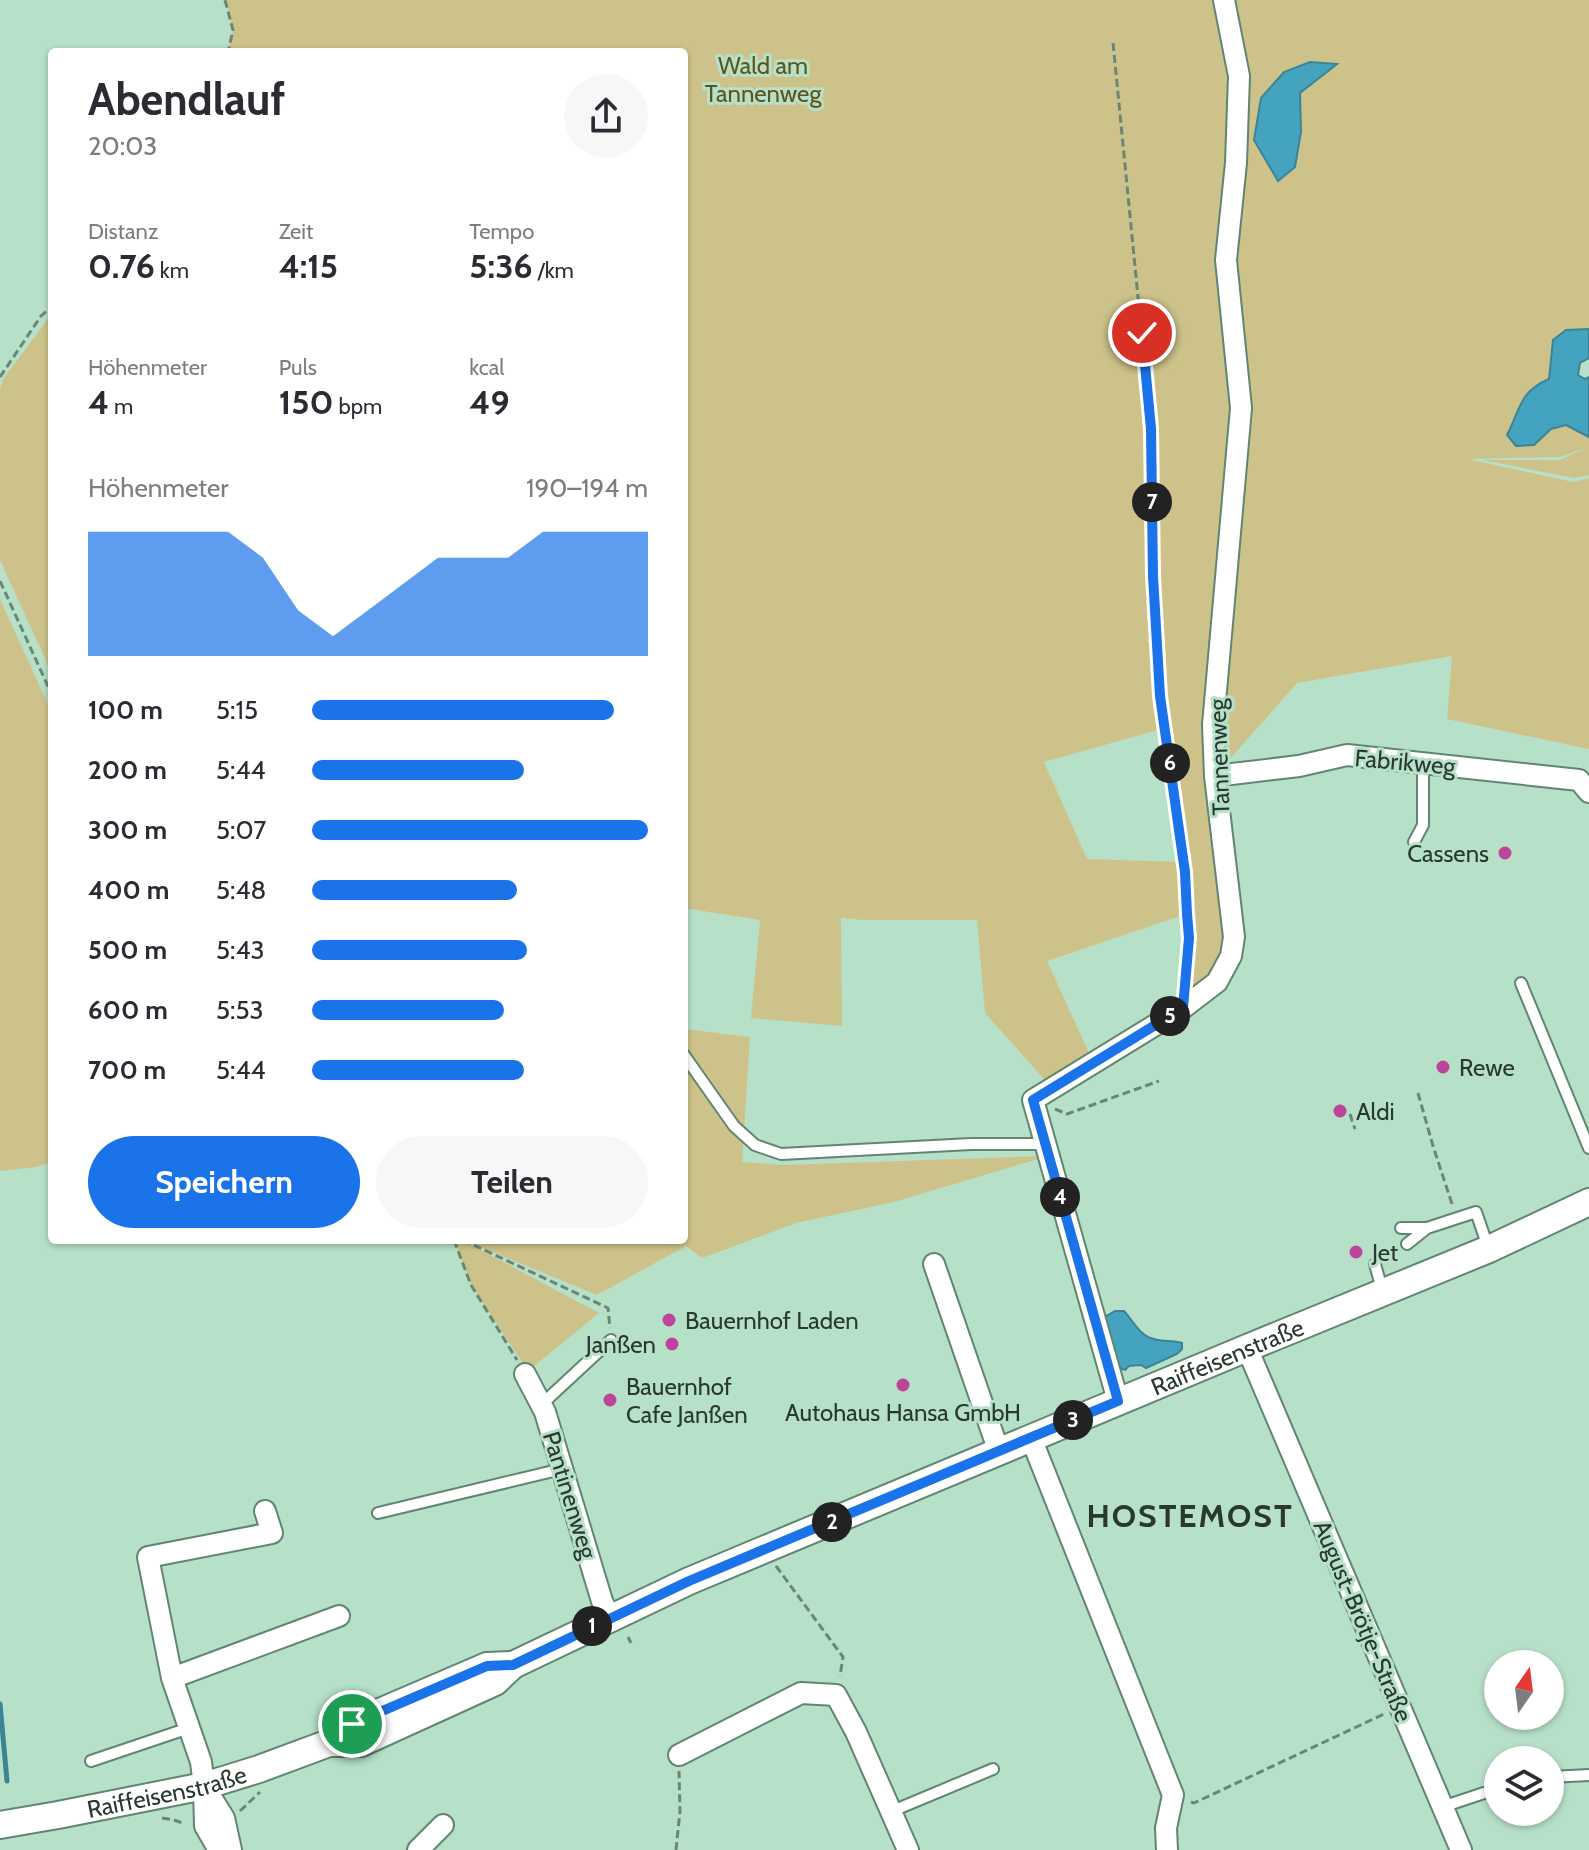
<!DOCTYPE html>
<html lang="de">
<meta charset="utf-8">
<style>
:root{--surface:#fff;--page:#f7f7f7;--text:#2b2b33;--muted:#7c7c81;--accent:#1a73e8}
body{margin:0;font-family:Cabin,sans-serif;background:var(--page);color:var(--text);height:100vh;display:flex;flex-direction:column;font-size:30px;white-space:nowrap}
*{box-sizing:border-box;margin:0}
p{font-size:26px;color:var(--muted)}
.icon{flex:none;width:44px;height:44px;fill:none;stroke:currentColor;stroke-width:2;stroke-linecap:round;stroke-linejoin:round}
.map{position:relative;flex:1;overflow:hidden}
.details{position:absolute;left:48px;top:48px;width:640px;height:1196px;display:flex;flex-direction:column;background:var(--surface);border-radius:8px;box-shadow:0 2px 6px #0004}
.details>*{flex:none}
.needle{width:52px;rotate:14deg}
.tools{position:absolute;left:1484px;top:1650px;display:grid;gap:16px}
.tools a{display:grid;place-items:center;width:80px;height:80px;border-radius:50%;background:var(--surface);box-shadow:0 2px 6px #0004;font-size:40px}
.pin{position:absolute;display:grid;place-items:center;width:68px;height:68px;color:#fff;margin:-34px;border:4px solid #fff;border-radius:50%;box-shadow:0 2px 8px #0007}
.km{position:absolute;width:40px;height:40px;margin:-20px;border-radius:50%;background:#222;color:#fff;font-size:22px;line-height:40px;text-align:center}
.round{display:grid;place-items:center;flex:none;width:84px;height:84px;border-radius:42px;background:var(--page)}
.headline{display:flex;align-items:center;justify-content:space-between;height:136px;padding:0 40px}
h1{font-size:44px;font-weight:700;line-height:60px}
.metrics{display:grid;grid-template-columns:repeat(3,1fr);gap:12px;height:136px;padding:8px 40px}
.metrics div{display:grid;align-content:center}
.metrics b{font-size:34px;font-weight:700}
.metrics small{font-size:22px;font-weight:400}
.metrics p{font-size:22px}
.chart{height:224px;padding:16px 40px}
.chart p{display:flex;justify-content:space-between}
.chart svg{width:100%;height:144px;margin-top:8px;fill:var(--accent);opacity:.7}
.button{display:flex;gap:16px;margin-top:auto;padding:16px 40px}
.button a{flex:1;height:92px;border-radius:48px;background:var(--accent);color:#fff;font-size:32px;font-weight:700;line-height:92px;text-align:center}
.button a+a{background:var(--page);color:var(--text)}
ul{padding:0 40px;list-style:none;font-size:26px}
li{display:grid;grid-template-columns:128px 96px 1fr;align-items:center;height:60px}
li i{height:20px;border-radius:10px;background:var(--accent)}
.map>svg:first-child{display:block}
.green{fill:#cdc38a;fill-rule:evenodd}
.water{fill:#44a4c0;stroke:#3c8495;stroke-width:2}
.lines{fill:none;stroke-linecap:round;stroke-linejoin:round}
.stream{stroke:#3c8495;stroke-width:5}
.service-casing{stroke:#608672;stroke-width:14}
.minor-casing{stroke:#608672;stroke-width:24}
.tertiary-casing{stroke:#608672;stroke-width:30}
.path{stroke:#6b8677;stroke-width:3;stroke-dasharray:8 4;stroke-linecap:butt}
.service{stroke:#fff;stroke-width:10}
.minor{stroke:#fff;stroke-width:20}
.tertiary{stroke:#fff;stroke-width:26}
.route-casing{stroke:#fff;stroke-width:16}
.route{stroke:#1a73e8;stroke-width:10}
.poi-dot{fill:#bc459b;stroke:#b7e0c8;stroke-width:3}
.labels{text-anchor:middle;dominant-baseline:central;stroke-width:6;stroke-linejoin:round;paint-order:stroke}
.park-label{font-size:24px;fill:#5e551c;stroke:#b7e0c8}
.street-label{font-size:24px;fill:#293930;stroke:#b7e0c8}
.poi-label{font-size:24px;fill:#293930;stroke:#b7e0c8;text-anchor:start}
.district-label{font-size:32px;font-weight:bold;letter-spacing:2px;fill:#293930;stroke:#b7e0c8}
</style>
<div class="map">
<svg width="1589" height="1850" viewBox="0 0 1589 1850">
<rect width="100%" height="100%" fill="#b7e0c8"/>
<path class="green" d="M226,0H1589V329L1566,330L1550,360L1549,379C1519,391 1521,409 1507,434L1534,445C1556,424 1562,420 1589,437V475L1574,478L1482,460H1559L1587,448L1559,457L1468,459L1573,482L1589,478V749L1447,719L1452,656L1297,683L1215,776L1231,956L1183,1008L1189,914L1185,861L1165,728L1044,762L1087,859L1182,862L1186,914L1047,961L1093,1062L1052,1088L985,1013L977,920H863L841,918L842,1026L751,1018L760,920L684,908V52H228L233,30ZM1310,62L1336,64L1299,93L1301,132L1254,140Z
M52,314V674L0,560V390L3,379Z
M0,599L52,713V1162L36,1167L0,1171Z
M684,1029L750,1037L742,1162L783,1165L1048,1156L894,1202L796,1223L702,1258L686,1246L597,1295L464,1240H684Z
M454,1240H462L599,1313L528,1371L471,1285Z"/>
<path class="water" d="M1310,62L1337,64L1300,93L1301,132L1295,167L1278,181L1254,140L1261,98L1284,72Z
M1589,329V358L1580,363L1578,375L1585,379L1589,377V437L1566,425L1551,429L1534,445L1516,446L1507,435C1521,408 1519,392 1549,379L1553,340L1566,330Z
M1115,1311H1124C1133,1321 1140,1336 1154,1339C1163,1342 1173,1340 1182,1343V1349L1177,1354L1146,1368L1141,1365L1129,1366L1125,1370L1117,1367L1103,1318Z"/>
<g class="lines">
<path class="stream" d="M0,1704L7,1781"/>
<defs>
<path id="service" d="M1414,842L1423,825V763
M1521,983L1589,1148
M684,1055L734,1126L755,1145L781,1154L971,1144H1045
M1401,1228H1427L1476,1212L1488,1247
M1407,1244L1427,1228
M1375,1264L1383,1293
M541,1405L611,1340
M378,1513L562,1469
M91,1761L189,1728
M1550,1777L1589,1775
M1442,1807L1484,1793
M890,1812L993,1769"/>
<path id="minor" d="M1215,776L1299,766L1347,755L1579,780L1589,792
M934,1264L999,1452
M1247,1348L1461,1850
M525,1374L545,1412L602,1601L610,1618
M1118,1401L1033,1100L1183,1008L1217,982L1231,956L1234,937L1215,776L1213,725L1241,408L1226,260L1236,163L1239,76L1224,0
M1031,1438L1173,1795L1166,1828L1167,1850
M172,1678L339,1616
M679,1755L801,1693L836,1695L856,1732L908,1850
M204,1786L224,1818L231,1850
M219,1850L205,1826L204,1786L201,1762L172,1678L148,1557L272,1533L265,1511
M418,1850L443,1825"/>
<g id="tertiary">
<path d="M329,1743L352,1724L487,1666L513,1665"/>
<path id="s1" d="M0,1825L58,1815L204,1786L259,1769L329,1743H361L495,1682L513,1665L689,1581L1247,1348L1489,1249L1589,1202"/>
</g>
</defs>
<use href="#service" class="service-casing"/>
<use href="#minor" class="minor-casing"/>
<use href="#tertiary" class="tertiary-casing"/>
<path class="path" d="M225,0L233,30L228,52
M1113,43L1151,429L1153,576L1160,696L1185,872L1189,938L1185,984
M0,377L41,316L52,306
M0,581L52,695
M1485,1070L1489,1081
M1418,1093L1433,1146L1453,1207
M1055,1109L1067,1114L1159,1081
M1350,1114L1355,1129
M454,1240L471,1285L517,1360
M463,1240L608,1308L610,1328
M776,1566L843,1657L840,1676
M628,1637L631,1643
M1191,1802L1194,1803L1384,1714
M240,1811L260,1792
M162,1818L174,1820L185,1824
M676,1850L680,1811L679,1771"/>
<use href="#service" class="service"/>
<use href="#minor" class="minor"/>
<use href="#tertiary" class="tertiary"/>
</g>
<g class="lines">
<defs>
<path id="route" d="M352,1724L487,1666L513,1665L689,1581L1118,1401L1033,1100L1183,1008L1189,938L1187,914L1185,872L1160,696L1153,576L1151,429L1142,333"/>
</defs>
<use href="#route" class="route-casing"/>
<use href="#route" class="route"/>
</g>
<g class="poi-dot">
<circle cx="1505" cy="853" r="8"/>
<circle cx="1443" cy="1067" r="8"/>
<circle cx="1340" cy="1111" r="8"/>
<circle cx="1356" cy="1252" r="8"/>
<circle cx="669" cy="1320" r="8"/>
<circle cx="672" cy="1344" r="8"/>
<circle cx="903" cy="1385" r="8"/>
<circle cx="610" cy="1400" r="8"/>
</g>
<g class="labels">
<g class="park-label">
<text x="763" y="65">Wald am<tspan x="763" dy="28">Tannenweg</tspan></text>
</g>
<g class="street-label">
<text transform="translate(1219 757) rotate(-92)">Tannenweg</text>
<text transform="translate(1405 762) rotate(5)">Fabrikweg</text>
<text stroke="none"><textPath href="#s1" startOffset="1322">Raiffeisenstraße</textPath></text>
<text transform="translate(570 1495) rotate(73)">Pantinenweg</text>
<text transform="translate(1363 1621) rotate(67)">August-Brötje-Straße</text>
<text stroke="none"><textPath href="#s1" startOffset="170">Raiffeisenstraße</textPath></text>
</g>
<g class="poi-label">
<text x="1489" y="853" text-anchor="end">Cassens</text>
<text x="1459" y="1067">Rewe</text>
<text x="1356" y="1111">Aldi</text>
<text x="1372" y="1252">Jet</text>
<text x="685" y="1320">Bauernhof Laden</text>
<text x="656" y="1344" text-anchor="end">Janßen</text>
<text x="626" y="1386">Bauernhof<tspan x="626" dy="28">Cafe Janßen</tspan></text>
<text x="903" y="1412" text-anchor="middle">Autohaus Hansa GmbH</text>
</g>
<g class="district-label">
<text x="1190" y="1515">HOSTEMOST</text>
</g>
</g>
</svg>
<div class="tools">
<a><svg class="needle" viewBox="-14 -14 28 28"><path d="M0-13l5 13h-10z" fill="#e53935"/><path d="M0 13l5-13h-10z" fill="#7c7c81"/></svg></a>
<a><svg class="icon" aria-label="layers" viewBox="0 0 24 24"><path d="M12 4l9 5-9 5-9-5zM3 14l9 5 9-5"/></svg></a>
</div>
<div class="pin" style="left:352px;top:1724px;background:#1e9e55"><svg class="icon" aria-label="arrive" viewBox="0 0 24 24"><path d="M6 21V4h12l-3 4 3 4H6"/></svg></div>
<div class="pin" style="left:1142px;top:333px;background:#d93025"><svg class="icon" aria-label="check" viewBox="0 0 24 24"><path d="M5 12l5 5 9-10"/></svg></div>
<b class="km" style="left:592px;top:1626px">1</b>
<b class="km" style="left:832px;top:1522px">2</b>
<b class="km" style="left:1073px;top:1420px">3</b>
<b class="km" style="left:1060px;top:1197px">4</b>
<b class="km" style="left:1170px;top:1016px">5</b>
<b class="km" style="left:1170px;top:763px">6</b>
<b class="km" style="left:1152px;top:502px">7</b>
<section class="details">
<div class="headline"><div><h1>Abendlauf</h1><p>20:03</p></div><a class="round"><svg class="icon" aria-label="share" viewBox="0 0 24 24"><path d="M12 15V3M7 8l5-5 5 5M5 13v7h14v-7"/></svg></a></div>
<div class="metrics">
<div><p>Distanz</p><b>0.76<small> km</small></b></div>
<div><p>Zeit</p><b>4:15</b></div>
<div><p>Tempo</p><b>5:36<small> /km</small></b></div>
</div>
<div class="metrics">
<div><p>Höhenmeter</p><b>4<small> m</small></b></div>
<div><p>Puls</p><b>150<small> bpm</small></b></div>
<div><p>kcal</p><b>49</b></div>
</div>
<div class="chart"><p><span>Höhenmeter</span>190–194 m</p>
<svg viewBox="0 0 160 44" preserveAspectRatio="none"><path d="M0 44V6L10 6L20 6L30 6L40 6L50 14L60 30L70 38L80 30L90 22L100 14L110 14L120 14L130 6L140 6L150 6L160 6V44z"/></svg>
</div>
<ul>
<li><b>100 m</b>5:15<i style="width:90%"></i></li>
<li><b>200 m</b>5:44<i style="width:63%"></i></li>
<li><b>300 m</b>5:07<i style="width:100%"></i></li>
<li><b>400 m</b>5:48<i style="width:61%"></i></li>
<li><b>500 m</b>5:43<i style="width:64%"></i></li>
<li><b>600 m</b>5:53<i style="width:57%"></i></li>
<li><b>700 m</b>5:44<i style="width:63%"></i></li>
</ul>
<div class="button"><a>Speichern</a><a>Teilen</a></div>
</section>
</div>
